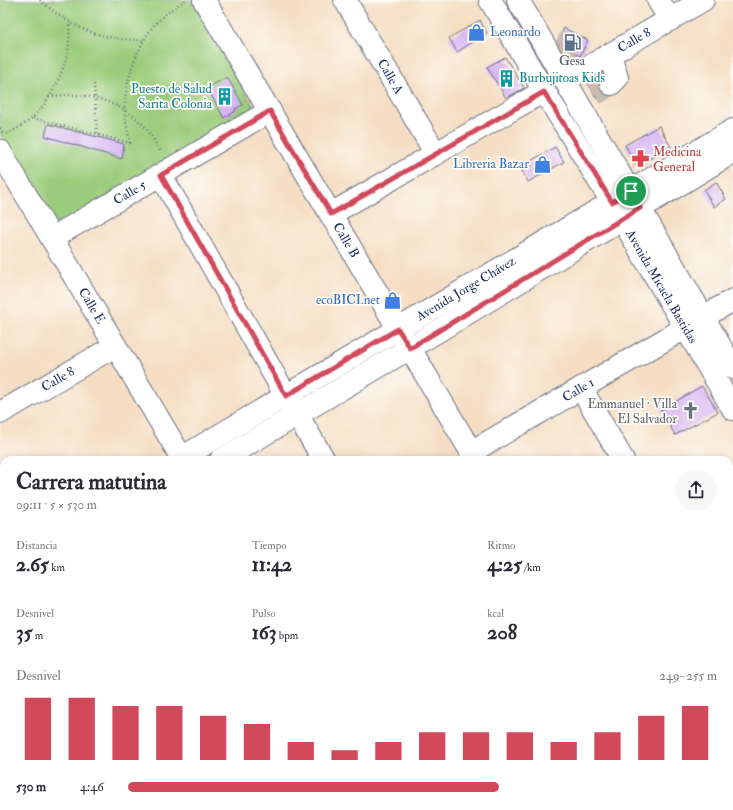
<!DOCTYPE html>
<html lang="es">
<meta charset="utf-8">
<style>
:root{--surface:#fff;--page:#f7f7f7;--text:#2b2b33;--muted:#7c7c81;--accent:#d1495b}
body{margin:0;font-family:"IM FELL Double Pica",serif;background:var(--page);color:var(--text);height:100vh;display:flex;flex-direction:column;font-size:15px;white-space:nowrap}
*{box-sizing:border-box;margin:0}
p{font-size:13px;color:var(--muted)}
.icon{flex:none;width:22px;height:22px;fill:none;stroke:currentColor;stroke-width:2;stroke-linecap:round;stroke-linejoin:round}
.map{position:relative;flex:1;overflow:hidden}
.sheet{position:absolute;left:0px;top:456px;width:733px;height:354px;display:flex;flex-direction:column;background:var(--surface);border-radius:12px 12px 0 0;box-shadow:0 2px 10px #0003}
.sheet>*{flex:none}
.pin{position:absolute;display:grid;place-items:center;width:34px;height:34px;color:#fff;margin:-17px;border:2px solid #fff;border-radius:50%;box-shadow:0 1px 4px #0007}
.round{display:grid;place-items:center;flex:none;width:42px;height:42px;border-radius:21px;background:var(--page)}
.head{display:flex;align-items:center;justify-content:space-between;height:68px;padding:0 16px}
h1{font-size:22px;font-weight:800;line-height:30px}
.metrics{display:grid;grid-template-columns:repeat(3,1fr);gap:6px;height:68px;padding:4px 16px}
.metrics div{display:grid;align-content:center}
.metrics b{font-size:20px;font-weight:800}
.metrics small{font-size:11px;font-weight:400}
.metrics p{font-size:11px}
.chart{height:112px;padding:8px 16px}
.chart p{display:flex;justify-content:space-between}
.chart svg{width:100%;height:72px;margin-top:4px;stroke:var(--accent);stroke-width:6}
ul{padding:0 16px;list-style:none;font-size:13px}
li{display:grid;grid-template-columns:64px 48px 1fr;align-items:center;height:30px}
li i{height:10px;border-radius:5px;background:var(--accent)}
.map>svg:first-child{display:block}
.green{fill:#9bcc7c;stroke:#5b7e6d}
.building{fill:#d2acf3}
.lines{fill:none;stroke-linecap:round;stroke-linejoin:round}
.minor-tunnel{stroke:#c9bbaf;stroke-width:22;stroke-dasharray:22 11;stroke-linecap:butt}
.minor-casing{stroke:#676c81;stroke-width:24}
.path{stroke:#676c81;stroke-width:2.5;stroke-dasharray:1 3;stroke-linecap:butt}
.minor{stroke:#fff;stroke-width:22}
.route-casing{stroke:#fff;stroke-width:8}
.route{stroke:#d1495b;stroke-width:5}
.labels{text-anchor:middle;dominant-baseline:central;stroke-width:3.5;stroke-linejoin:round;paint-order:stroke}
.shop-label{font-size:13px;fill:#366cbe;stroke:#fdfcf7;text-anchor:end}
.street-label{font-size:13px;fill:#1b2f5e;stroke:#fdfcf7}
.service-label{font-size:13px;fill:#4e5e75;stroke:#fdfcf7}
.culture-label{font-size:13px;fill:#0d838f;stroke:#fdfcf7;text-anchor:start}
.health-label{font-size:13px;fill:#be3a42;stroke:#fdfcf7;text-anchor:start}
.worship-label{font-size:13px;fill:#5b616d;stroke:#fdfcf7;text-anchor:end}
</style>
<div class="map">
<svg width="733" height="810" viewBox="0 0 733 810">
<rect width="100%" height="100%" fill="#fdfcf7"/>
<filter id="ink" filterUnits="userSpaceOnUse"><feTurbulence type="fractalNoise" baseFrequency=".025" numOctaves="2"/><feDisplacementMap in="SourceGraphic" scale="8" xChannelSelector="R" yChannelSelector="G"/><feConvolveMatrix kernelMatrix="1 2 1 2 8 2 1 2 1" color-interpolation-filters="sRGB"/></filter>
<filter id="wash" filterUnits="userSpaceOnUse"><feTurbulence type="fractalNoise" baseFrequency=".012" numOctaves="4" result="noise"/><feDisplacementMap in="SourceGraphic" scale="16" xChannelSelector="R" yChannelSelector="G"/><feGaussianBlur stdDeviation="0.9" result="paint"/><feColorMatrix in="noise" values="0 0 0 0 0 0 0 0 0 0 0 0 0 0 0 0 0 1.4 0 .05"/><feComposite in="paint" operator="in"/></filter>
<g filter="url(#wash)">
<rect width="100%" height="100%" fill="#f5dec3"/>
<path class="green" d="M0,0H192L255,109L54,228L0,134Z
M396,806H596L589,810H398Z"/>
<g id="blocks">
<path class="building" d="M480,20L487,33L457,52L449,38Z
M564,28L588,40L580,56L559,45L557,42Z
M505,57L524,88L506,98L487,67Z
M602,73L599,81V87L604,94L597,99L587,82Z
M227,77L243,105L235,109L236,111L224,118L207,88Z
M48,124L124,144L122,159L45,136Z
M659,126L671,147L637,166L625,145Z
M555,147L564,162L528,182L520,167Z
M716,182L726,199L714,207L704,190Z
M702,386L718,412L675,435L661,410Z"/>
</g>
</g>
<g filter="url(#ink)">
<use href="#blocks" fill-opacity="0" stroke="#676c81" stroke-width="1"/>
<g class="lines">
<path class="minor-tunnel" d="M557,41L582,51
M595,95L611,84"/>
<defs>
<g id="minor">
<path id="s1" d="M204,0L476,460"/>
<path id="s2" d="M345,0L436,154"/>
<path id="s3" d="M490,0L544,91L612,202L733,409"/>
<path d="M518,0L733,368"/>
<path d="M658,0L670,20"/>
<path d="M610,55L617,78L611,84"/>
<path id="s4" d="M566,80L703,0"/>
<path id="s5" d="M0,151L183,460"/>
<path d="M161,175L286,396L324,460"/>
<path d="M331,214L544,91"/>
<path id="s6" d="M52,238L270,111"/>
<path d="M703,317L733,300"/>
<path d="M581,388L623,460"/>
<path id="s7" d="M0,413L115,346"/>
<path id="s8" d="M471,452L685,328"/>
<path id="s9" d="M178,460L733,130"/>
<path d="M221,460L410,348L733,152"/>
<path d="M0,565L4,563"/>
<path d="M0,590L4,588"/>
<path d="M729,593L733,590"/>
<path d="M0,644L4,651"/>
<path d="M729,645L733,652"/>
<path d="M96,806L98,810"/>
<path d="M245,806L247,810"/>
<path d="M388,806L390,810"/>
<path d="M680,806L683,810"/>
<path d="M358,810L365,806"/>
<path d="M608,810L615,806"/>
</g>
</defs>
<use href="#minor" class="minor-casing"/>
<path class="path" d="M40,0C73,29 100,40 144,40
M94,84L97,134
M49,97C82,90 122,101 145,127C151,135 156,144 162,153
M33,118L130,143C129,136 127,129 126,122C121,90 135,47 156,23C165,14 175,7 185,0
M0,128L3,133
M7,134C16,129 26,124 33,117C51,101 68,65 69,40C70,34 69,28 69,22
M464,806L469,810
M551,806L553,810
M408,810L413,806"/>
<use href="#minor" class="minor"/>
</g>
</g>
<g class="lines" filter="url(#ink)">
<defs>
<path id="route" d="M544,92L612,202L631,191L640,208L410,348L398,329L286,396L161,175L270,111L331,214Z"/>
</defs>
<use href="#route" class="route-casing"/>
<use href="#route" class="route"/>
</g>
<defs>
<symbol id="shop-bare" viewBox="-9 -9 18 18"><path d="M-5-2.5h2.3a2.7 3.5 0 0 1 5.4 0H5L5.5 6h-11ZM-1.5-2.5h3a1.5 2.3 0 0 0-3 0Z" fill="#3f7fe0" stroke="#fdfcf7" stroke-width="2.5" paint-order="stroke"/></symbol>
<symbol id="fuel-bare" viewBox="-9 -9 18 18"><path d="M-5.5-6h7V0h2V4h1.3V-2.5L3-4.5l.8-.8L6-3V5H2.5V1h-1V6h-7ZM-4.2-4.7v3.2H.2V-4.7Z" fill="#5c6f8a" stroke="#fdfcf7" stroke-width="2.5" paint-order="stroke"/></symbol>
<symbol id="building-bare" viewBox="-9 -9 18 18"><path d="M-4-6H4V6H1V3H-1V6H-4ZM-2.5-4.3h1.7v1.8h-1.7ZM.8-4.3h1.7v1.8H.8ZM-2.5-1h1.7V.8h-1.7ZM.8-1h1.7V.8H.8Z" fill="#0f9aa8" stroke="#fdfcf7" stroke-width="2.5" paint-order="stroke"/></symbol>
<symbol id="pharmacy-bare" viewBox="-9 -9 18 18"><path d="M-2-6h4v4h4v4h-4v4h-4v-4h-4v-4h4Z" fill="#e0444e" stroke="#fdfcf7" stroke-width="2.5" paint-order="stroke"/></symbol>
<symbol id="church-bare" viewBox="-9 -9 18 18"><path d="M-1.2-6h2.4v3.5h3.3v2.4h-3.3V6h-2.4V-.1h-3.3v-2.4h3.3Z" fill="#6b7280" stroke="#fdfcf7" stroke-width="2.5" paint-order="stroke"/></symbol>
</defs>
<g fill-rule="evenodd">
<use href="#shop-bare" x="464" y="20" width="25" height="25"/>
<use href="#fuel-bare" x="560" y="30" width="25" height="25"/>
<use href="#building-bare" x="494" y="66" width="25" height="25"/>
<use href="#building-bare" x="212" y="84" width="25" height="25"/>
<use href="#pharmacy-bare" x="628" y="146" width="25" height="25"/>
<use href="#shop-bare" x="530" y="152" width="25" height="25"/>
<use href="#shop-bare" x="380" y="288" width="25" height="25"/>
<use href="#church-bare" x="678" y="398" width="25" height="25"/>
</g>
<g class="labels">
<g class="shop-label">
<text x="490" y="32" text-anchor="start">Leonardo</text>
<text x="529" y="164">Libreria Bazar</text>
<text x="380" y="300">ecoBICI.net</text>
</g>
<g class="street-label">
<text stroke="none"><textPath href="#s4" startOffset="79">Calle 8</textPath></text>
<text stroke="none"><textPath href="#s2" startOffset="89">Calle A</textPath></text>
<text stroke="none"><textPath href="#s6" startOffset="90">Calle 5</textPath></text>
<text stroke="none"><textPath href="#s1" startOffset="279">Calle B</textPath></text>
<text stroke="none"><textPath href="#s3" startOffset="334">Avenida Micaela Bastidas</textPath></text>
<text stroke="none"><textPath href="#s9" startOffset="335">Avenida Jorge Chávez</textPath></text>
<text stroke="none"><textPath href="#s5" startOffset="180">Calle E</textPath></text>
<text stroke="none"><textPath href="#s7" startOffset="67">Calle 8</textPath></text>
<text stroke="none"><textPath href="#s8" startOffset="124">Calle 1</textPath></text>
</g>
<g class="service-label">
<text x="572" y="61">Gesa</text>
</g>
<g class="culture-label">
<text x="519" y="78">Burbujitoas Kids</text>
<text x="212" y="89" text-anchor="end">Puesto de Salud<tspan x="212" dy="15">Sarita Colonia</tspan></text>
</g>
<g class="health-label">
<text x="653" y="152">Medicina<tspan x="653" dy="15">General</tspan></text>
</g>
<g class="worship-label">
<text x="677" y="404">Emmanuel · Villa<tspan x="677" dy="15">El Salvador</tspan></text>
</g>
</g>
</svg>
<div class="pin" style="left:631px;top:191px;background:#1e9e55"><svg class="icon" aria-label="arrive" viewBox="0 0 24 24"><path d="M6 21V4h12l-3 4 3 4H6"/></svg></div>
<section class="sheet">
<div class="head"><div><h1>Carrera matutina</h1><p>09:11 · 5 × 530 m</p></div><a class="round"><svg class="icon" aria-label="share" viewBox="0 0 24 24"><path d="M12 15V3M7 8l5-5 5 5M5 13v7h14v-7"/></svg></a></div>
<div class="metrics">
<div><p>Distancia</p><b>2.65<small> km</small></b></div>
<div><p>Tiempo</p><b>11:42</b></div>
<div><p>Ritmo</p><b>4:25<small> /km</small></b></div>
</div>
<div class="metrics">
<div><p>Desnivel</p><b>35<small> m</small></b></div>
<div><p>Pulso</p><b>163<small> bpm</small></b></div>
<div><p>kcal</p><b>208</b></div>
</div>
<div class="chart"><p><span>Desnivel</span>249–255 m</p>
<svg viewBox="0 0 160 44" preserveAspectRatio="none"><path d="M5 44V6M15 44V6M25 44V11M35 44V11M45 44V17M55 44V22M65 44V33M75 44V38M85 44V33M95 44V27M105 44V27M115 44V27M125 44V33M135 44V27M145 44V17M155 44V11"/></svg>
</div>
<ul>
<li><b>530 m</b>4:46<i style="width:63%"></i></li>
</ul>
</section>
</div>
